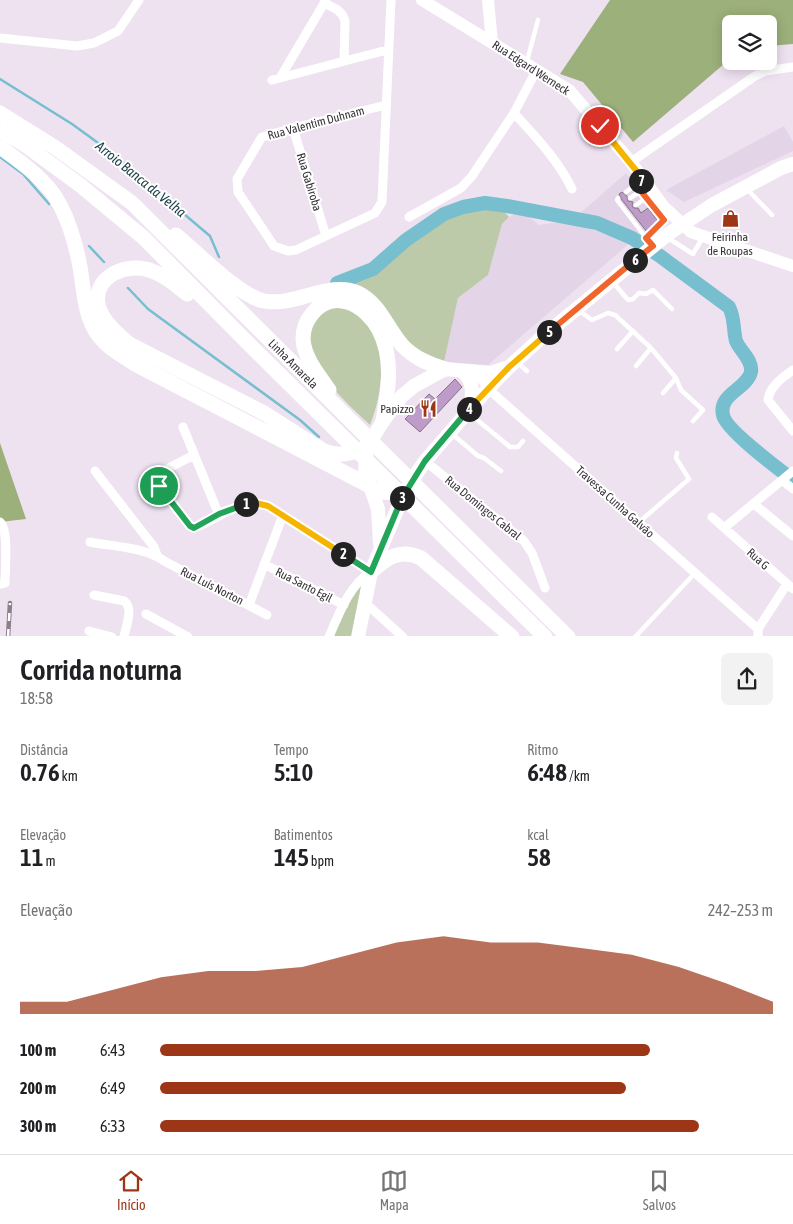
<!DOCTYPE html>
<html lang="pt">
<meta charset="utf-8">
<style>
:root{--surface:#fff;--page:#f2f2f2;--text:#202124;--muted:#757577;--line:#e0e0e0;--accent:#9d3616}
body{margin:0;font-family:"Asap Condensed",sans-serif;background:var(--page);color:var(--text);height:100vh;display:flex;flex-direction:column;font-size:19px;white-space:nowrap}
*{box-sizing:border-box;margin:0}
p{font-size:16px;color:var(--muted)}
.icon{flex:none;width:28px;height:28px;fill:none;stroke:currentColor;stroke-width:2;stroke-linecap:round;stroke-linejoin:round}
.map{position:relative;height:636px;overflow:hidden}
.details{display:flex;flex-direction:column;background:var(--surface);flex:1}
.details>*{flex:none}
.buttons{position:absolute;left:722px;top:15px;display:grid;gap:10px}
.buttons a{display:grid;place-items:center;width:55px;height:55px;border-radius:8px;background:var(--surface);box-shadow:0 2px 12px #0003;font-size:25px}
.pin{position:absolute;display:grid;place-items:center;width:42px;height:42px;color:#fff;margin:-21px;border:2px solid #fff;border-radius:50%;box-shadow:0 1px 5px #0007}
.km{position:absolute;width:25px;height:25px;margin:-12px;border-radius:50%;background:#222;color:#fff;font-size:14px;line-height:25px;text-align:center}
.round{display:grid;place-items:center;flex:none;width:52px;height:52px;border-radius:8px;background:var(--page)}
.headline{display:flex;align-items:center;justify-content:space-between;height:85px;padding:0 20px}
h1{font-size:28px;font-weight:600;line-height:38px}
.metrics{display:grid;grid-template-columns:repeat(3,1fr);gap:8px;height:85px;padding:5px 20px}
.metrics div{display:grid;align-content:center}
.metrics b{font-size:25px;font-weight:600}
.metrics small{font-size:14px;font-weight:400}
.metrics p{font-size:14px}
.chart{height:140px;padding:10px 20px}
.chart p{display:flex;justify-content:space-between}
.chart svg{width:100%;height:90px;margin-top:5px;fill:var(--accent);opacity:.7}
ul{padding:0 20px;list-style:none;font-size:16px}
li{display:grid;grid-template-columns:80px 60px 1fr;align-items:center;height:38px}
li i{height:12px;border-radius:6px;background:var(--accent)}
.dock{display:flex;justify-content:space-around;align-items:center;height:70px;border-top:1px solid var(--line);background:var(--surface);font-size:14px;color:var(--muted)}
.dock a{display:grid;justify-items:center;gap:2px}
.dock .active{color:var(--accent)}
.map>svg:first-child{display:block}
.built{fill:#e4d4e8}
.green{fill:#bdcaaa}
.forest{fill:#9cb07b}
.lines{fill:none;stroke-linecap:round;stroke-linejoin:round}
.stream{stroke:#77bfcf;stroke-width:2.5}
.river{stroke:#77bfcf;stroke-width:14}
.building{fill:#bf9bc9;stroke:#807683}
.lane{stroke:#fff;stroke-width:4.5}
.street{stroke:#fff;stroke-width:9}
.secondary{stroke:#fff;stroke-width:12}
.primary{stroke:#fff;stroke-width:14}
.highway{stroke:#fff;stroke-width:15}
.rail-casing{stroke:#89808a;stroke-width:4.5}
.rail{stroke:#fff;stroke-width:2.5;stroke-dasharray:8;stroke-linecap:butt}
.split-1-casing{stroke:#fff;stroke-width:10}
.split-2-casing{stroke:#fff;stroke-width:10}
.split-3-casing{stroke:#fff;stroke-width:10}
.split-4-casing{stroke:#fff;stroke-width:10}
.split-5-casing{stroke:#fff;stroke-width:10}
.split-6-casing{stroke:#fff;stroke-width:10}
.split-7-casing{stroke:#fff;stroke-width:10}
.split-8-casing{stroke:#fff;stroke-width:10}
.split-1{stroke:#22a559;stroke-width:6}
.split-2{stroke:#f5b400;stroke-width:6}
.split-3{stroke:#22a559;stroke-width:6}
.split-4{stroke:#22a559;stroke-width:6}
.split-5{stroke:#f5b400;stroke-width:6}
.split-6{stroke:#f0652b;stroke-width:6}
.split-7{stroke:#f0652b;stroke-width:6}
.split-8{stroke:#f5b400;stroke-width:6}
.labels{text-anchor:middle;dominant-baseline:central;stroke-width:4;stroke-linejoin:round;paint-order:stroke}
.street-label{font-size:12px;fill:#373238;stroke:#fff}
.poi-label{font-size:12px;fill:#373238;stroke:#fff}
.water-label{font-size:14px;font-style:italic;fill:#1d4047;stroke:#fff}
</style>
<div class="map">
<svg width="793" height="637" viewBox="0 0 793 637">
<rect width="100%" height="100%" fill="#eee2f1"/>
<path class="built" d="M784,126L793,142V151L684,202L666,190Z
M626,173L666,221L644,242L578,215Z
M519,209L539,225L565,221L631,242L488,365L444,362L458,298L488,275L502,224Z"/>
<path class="green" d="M496,203L509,217L502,224L488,275L458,298L444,362L419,353L346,284L450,211Z
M339,306C392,320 386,385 370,425C350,406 316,376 310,349C308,341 311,330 312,322L328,309Z
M367,577L355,636L332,637L355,590Z"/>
<path class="forest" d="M610,0H793V44L769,46V24H731V58L633,142L583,82L560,74Z
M0,443L26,519L0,522Z"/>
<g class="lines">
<path class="stream" d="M0,79L72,124L112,153L210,236L219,257
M0,157L23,174L49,204
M89,246L104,262
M128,288L148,309L300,420L319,437"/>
<path class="river" d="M337,283L373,269L406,240L444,214L463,207L485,203L507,206L597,223L632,238L660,256L729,307C735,318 733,330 736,341C740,351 753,360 751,372C747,389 718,394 723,415C725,429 780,470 793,480"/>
</g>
<path class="building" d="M622,192L627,196L628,201L633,202L632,206L634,208H638L641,213L648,208L658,221L647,232L622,200L619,194Z
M455,379L462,387L420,432L405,419L429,394L435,399Z"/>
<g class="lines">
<path class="lane" d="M527,61L538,20
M636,185L664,220L646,238
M747,189L772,215
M626,192L638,183
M618,198L617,200L647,239
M630,198L641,191
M636,205L646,198
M668,238L693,254L703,237
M612,281L628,300L633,299L639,293L646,294L653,290L672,309
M578,310L592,320L608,313L615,315L651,348L676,378L681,390L703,410L693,421
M617,349L633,331
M517,362L527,371
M636,366L651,348
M663,393L676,378
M470,414L510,447H518L523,441
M451,433L478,456L484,458L501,471
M638,523L689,479L676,458L677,453
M635,637L695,573"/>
<path class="street" d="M324,3C334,8 342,10 345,21L344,61
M0,38L77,46L94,43L118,31L139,0
M280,78L326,0
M272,80L387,50
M386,105L293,128L262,137L260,140L237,179L238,192L274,246L288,251L296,250L375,213L382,202L391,0
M514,113C535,136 559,161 572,189
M293,128L326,236
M631,162L755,76L766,71L793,67
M409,217L461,188L472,176L514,113L537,69
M793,370C783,377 769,387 768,400L793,431
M475,373L494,394L758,629
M183,427L219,515
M194,455L159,473L157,480L159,486L190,526L194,528C222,518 236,499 268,506L371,572C349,585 339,614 329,637
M425,461L524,541L532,553L545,588
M95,471L154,547L157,555
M782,480L793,489
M754,504L793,536
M712,517L793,589
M0,522C9,529 5,570 5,583L0,584
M724,528L793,471
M90,542C116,547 145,547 166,562L267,615
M264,564L344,605
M94,595L124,601C134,608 126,626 124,637
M249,605L283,515
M364,605L371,608L403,637
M146,614L188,637
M89,631L112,637
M758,637V629L787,584"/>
<path class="secondary" d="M422,0L569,90L631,162L664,207L691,232L793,266
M488,0L492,43"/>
<path class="primary" d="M462,371C474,380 473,395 470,409
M368,485L385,493L405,491
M380,543L378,509L365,471L367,447L383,421L402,396L414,386L445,369L491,373L506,368
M358,637L371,572L405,491L425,461L484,393L509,367L541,338L668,234L712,205L781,168L793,164"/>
<path class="highway" d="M0,113L56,148L132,203L568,637
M0,130L24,144L80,185L144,238L249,344L545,637
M0,147C21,162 48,181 60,205C70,224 76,245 80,267C84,289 84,317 99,336C108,348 123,356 135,364L368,485
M176,235C197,252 239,296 264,301C295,307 330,280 358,293C380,304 387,328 402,345C414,358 429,364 445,369
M187,294C176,285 166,276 152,271C127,261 90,277 99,308C104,323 118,334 129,344L264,413L324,451C339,457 351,454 366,447
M329,390C319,375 304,358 303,339C303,330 306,321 312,314C333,287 366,305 379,330C394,359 388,391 383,421
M371,572C386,558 400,548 421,558L512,637"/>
<defs>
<path id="rail" d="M8,637L10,603"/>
</defs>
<use href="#rail" class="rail-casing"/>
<use href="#rail" class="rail"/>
</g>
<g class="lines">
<defs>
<path id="split-1" d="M159,486L190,526L194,528L219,514L246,504"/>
<path id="split-2" d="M246,504L256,503L268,506L343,554"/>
<path id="split-3" d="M343,554L371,572L402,498"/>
<path id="split-4" d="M402,498L425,461L469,409"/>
<path id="split-5" d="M469,409L509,367L549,332"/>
<path id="split-6" d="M549,332L635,260"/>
<path id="split-7" d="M635,260L653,246L646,238L664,220L636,185L641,181"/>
<path id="split-8" d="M600,126L643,179L641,181"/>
</defs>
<use href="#split-1" class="split-1-casing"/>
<use href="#split-2" class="split-2-casing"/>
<use href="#split-3" class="split-3-casing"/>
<use href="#split-4" class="split-4-casing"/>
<use href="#split-5" class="split-5-casing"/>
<use href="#split-6" class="split-6-casing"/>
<use href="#split-7" class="split-7-casing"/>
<use href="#split-8" class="split-8-casing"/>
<use href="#split-1" class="split-1"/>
<use href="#split-2" class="split-2"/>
<use href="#split-3" class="split-3"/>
<use href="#split-4" class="split-4"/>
<use href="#split-5" class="split-5"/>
<use href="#split-6" class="split-6"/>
<use href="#split-7" class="split-7"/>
<use href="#split-8" class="split-8"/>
</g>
<defs>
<symbol id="shop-bare" viewBox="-9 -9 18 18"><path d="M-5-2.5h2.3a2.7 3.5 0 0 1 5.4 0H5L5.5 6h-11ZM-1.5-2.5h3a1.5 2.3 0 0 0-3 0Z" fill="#9d3616" stroke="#fff" stroke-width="2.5" paint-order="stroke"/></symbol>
<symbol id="restaurant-bare" viewBox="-9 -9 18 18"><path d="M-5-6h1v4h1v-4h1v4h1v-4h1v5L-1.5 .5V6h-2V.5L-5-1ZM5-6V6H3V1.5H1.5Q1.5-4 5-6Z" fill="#9d3616" stroke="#fff" stroke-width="2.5" paint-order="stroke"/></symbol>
</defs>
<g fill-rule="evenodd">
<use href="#shop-bare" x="718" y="206" width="25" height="25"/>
<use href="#restaurant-bare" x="416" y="396" width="25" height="25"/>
</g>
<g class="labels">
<g class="street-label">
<text transform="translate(531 68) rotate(33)">Rua Edgard Werneck</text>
<text transform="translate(316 123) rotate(-15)">Rua Valentim Duhnam</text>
<text transform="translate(309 182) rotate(73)">Rua Gabiroba</text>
<text transform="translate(293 364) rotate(45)">Linha Amarela</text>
<text transform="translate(615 502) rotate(42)">Travessa Cunha Galvão</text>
<text transform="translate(483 508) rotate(39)">Rua Domingos Cabral</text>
<text transform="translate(758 559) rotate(42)">Rua G</text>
<text transform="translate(304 585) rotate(27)">Rua Santo Egil</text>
<text transform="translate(212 586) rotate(27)">Rua Luís Norton</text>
</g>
<g class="poi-label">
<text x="730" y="237">Feirinha<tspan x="730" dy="14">de Roupas</tspan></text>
<text x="414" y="409" text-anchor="end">Papizzo</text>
</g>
<g class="water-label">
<text transform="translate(141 179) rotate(39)">Arroio Banca da Velha</text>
</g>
</g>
</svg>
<div class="buttons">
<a><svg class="icon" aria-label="layers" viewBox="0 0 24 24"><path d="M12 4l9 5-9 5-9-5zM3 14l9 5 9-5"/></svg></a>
</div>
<div class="pin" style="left:159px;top:486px;background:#1e9e55"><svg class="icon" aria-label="arrive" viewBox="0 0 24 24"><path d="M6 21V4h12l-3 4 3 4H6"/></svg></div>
<div class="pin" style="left:600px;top:126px;background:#d93025"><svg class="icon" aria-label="check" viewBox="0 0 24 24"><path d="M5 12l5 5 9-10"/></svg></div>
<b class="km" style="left:246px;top:504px">1</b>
<b class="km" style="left:343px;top:554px">2</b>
<b class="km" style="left:402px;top:498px">3</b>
<b class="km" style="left:469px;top:409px">4</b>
<b class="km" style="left:549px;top:332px">5</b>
<b class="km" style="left:635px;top:260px">6</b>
<b class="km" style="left:641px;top:181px">7</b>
</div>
<section class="details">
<div class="headline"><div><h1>Corrida noturna</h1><p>18:58</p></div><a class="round"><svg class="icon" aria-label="share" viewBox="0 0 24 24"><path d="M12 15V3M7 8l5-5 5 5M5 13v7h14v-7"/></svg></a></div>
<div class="metrics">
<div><p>Distância</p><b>0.76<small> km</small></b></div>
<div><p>Tempo</p><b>5:10</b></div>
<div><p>Ritmo</p><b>6:48<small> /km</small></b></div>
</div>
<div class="metrics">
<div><p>Elevação</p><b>11<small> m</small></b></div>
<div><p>Batimentos</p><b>145<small> bpm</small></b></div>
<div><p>kcal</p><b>58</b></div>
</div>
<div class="chart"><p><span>Elevação</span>242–253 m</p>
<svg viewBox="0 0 160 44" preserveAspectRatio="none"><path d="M0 44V38L10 38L20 32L30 26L40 23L50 23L60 21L70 15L80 9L90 6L100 9L110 9L120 12L130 15L140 21L150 29L160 38V44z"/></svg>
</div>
<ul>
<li><b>100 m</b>6:43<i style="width:80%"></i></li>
<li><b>200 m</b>6:49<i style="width:76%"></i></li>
<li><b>300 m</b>6:33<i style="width:88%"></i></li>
</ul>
</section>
<nav class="dock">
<a class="active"><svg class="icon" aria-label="home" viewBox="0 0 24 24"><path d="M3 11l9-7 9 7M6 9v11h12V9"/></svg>Início</a>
<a><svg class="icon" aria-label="map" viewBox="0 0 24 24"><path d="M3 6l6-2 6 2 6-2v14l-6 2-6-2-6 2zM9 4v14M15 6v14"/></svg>Mapa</a>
<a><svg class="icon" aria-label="saved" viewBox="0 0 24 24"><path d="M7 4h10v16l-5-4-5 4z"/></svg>Salvos</a>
</nav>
